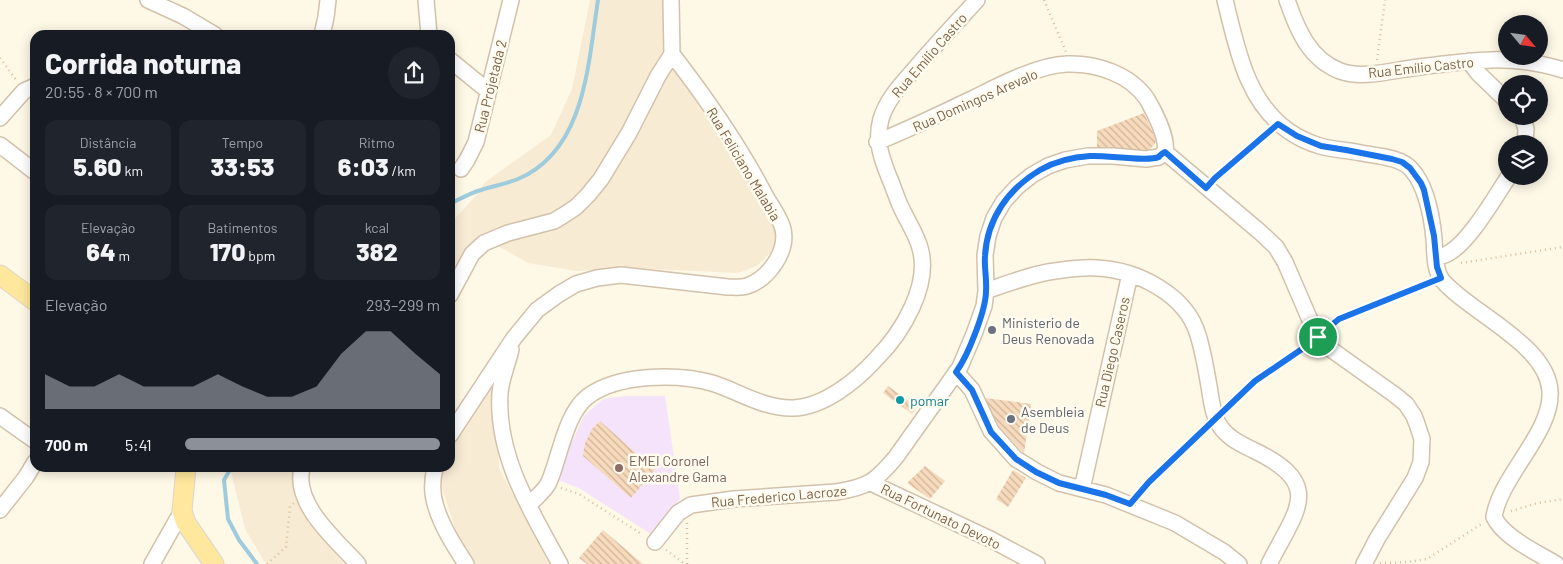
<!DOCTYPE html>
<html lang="pt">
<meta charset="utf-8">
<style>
:root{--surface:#171b24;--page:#20242c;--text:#f1f3f6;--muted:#9ea1a6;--accent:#8c9099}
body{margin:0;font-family:Barlow,sans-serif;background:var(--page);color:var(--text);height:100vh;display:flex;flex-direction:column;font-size:19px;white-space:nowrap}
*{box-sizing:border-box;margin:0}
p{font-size:16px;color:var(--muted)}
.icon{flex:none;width:28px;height:28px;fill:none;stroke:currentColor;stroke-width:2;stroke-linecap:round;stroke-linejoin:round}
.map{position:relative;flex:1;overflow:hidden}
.sheet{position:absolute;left:30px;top:30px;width:425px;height:442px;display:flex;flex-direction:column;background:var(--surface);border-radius:15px;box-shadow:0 2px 12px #0003}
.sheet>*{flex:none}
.needle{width:32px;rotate:119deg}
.buttons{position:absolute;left:1498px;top:15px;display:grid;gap:10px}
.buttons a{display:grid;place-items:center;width:50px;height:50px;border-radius:50%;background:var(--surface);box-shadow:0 2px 12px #0003;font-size:25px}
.pin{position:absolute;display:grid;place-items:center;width:42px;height:42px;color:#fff;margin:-21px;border:2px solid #fff;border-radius:50%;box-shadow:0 1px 5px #0007}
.round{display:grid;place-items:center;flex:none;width:52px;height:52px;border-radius:26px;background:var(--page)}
.summary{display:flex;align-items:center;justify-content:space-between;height:85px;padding:0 15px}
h1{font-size:28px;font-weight:800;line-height:38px}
.metrics{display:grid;grid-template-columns:repeat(3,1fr);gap:8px;height:85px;padding:5px 15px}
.metrics div{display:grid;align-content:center;border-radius:12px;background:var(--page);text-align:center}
.metrics b{font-size:25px;font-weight:800}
.metrics small{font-size:14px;font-weight:400}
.metrics p{font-size:14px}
.chart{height:140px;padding:10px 15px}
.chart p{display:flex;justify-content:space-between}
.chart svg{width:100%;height:90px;margin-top:5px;fill:var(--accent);opacity:.7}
ul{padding:0 15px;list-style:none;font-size:16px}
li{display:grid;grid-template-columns:80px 60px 1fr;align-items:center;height:38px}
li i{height:12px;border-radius:6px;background:var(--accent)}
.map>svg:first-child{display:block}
.residential{fill:#f7ebd4}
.education{fill:#f5e3fb}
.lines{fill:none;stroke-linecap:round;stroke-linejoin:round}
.stream{stroke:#9eccdd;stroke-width:4}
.building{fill:url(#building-back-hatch)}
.minor-casing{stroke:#d2c1ab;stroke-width:18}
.major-casing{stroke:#ddd6cf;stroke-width:21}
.path{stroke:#dcbe9e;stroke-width:2.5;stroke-dasharray:1 4;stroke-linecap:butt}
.minor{stroke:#fff;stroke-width:15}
.major{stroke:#ffe79d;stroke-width:19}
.route-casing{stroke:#fff;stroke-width:10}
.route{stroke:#1a73e8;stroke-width:6}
.worship-dot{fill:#6b7280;stroke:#fffbef;stroke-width:2}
.culture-dot{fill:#0f9aa8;stroke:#fffbef;stroke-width:2}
.education-dot{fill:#8d6e63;stroke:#fffbef;stroke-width:2}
.labels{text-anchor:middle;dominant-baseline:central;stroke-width:5;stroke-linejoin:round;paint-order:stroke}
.street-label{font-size:14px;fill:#7b6148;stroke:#fffbef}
.worship-label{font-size:14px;fill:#5b616d;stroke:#fffbef;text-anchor:start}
.culture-label{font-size:14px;fill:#0d838f;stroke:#fffbef;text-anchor:start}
.education-label{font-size:14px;fill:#785e54;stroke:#fffbef;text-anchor:start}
</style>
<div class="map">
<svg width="1563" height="564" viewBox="0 0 1563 564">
<defs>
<pattern id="building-back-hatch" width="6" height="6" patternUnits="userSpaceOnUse" patternTransform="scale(1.25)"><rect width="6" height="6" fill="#f7dabc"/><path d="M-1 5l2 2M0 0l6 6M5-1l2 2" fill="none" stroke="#cdb49b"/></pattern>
</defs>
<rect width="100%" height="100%" fill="#fef8e7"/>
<path class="residential" d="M590,0H666L671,63L780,232L770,253L757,266L738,273L629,268L576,271L528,263L484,238L450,282V224L481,190L484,183L551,135L572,89Z
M511,348L494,398L499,468L549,564H472L455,528L442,488L443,468H450V439Z
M230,468H298L297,471L303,512L344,564H266L245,529Z"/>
<path class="education" d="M625,396H665L680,499L651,534L579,488L558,480L565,457L584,416L603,399Z"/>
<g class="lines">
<path class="stream" d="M450,204C460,199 470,193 481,190C493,186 506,184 518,179C586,150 588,63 598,0
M231,468L224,480L228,519L239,540L257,564"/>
</g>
<path class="building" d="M1144,113L1156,139L1155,144L1148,151L1143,152L1097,149V131Z
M888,386L917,407L912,414L883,393Z
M985,398L1031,404L1024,453L997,425Z
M600,421L655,470L631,498L583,456L585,443L592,429Z
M925,466L945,481L930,499L907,483Z
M1013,470L1026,478L1008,507L996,499Z
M603,530L643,564H587L579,558Z"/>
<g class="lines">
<defs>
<path id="minor" d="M148,0L183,16L215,35
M426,0L429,35
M1225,0C1237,48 1246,102 1290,132C1299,138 1310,143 1320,146C1334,150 1348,150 1361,153C1377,156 1400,157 1411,169C1426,185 1432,217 1434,239C1435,251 1434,270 1442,280C1470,313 1547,344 1550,391C1553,432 1500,476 1494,517C1503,537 1538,553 1556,564
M1287,0C1297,29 1309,59 1340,71C1362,79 1389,71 1412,68C1464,61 1512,53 1563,70
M322,35L326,17L328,0
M450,60L488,91
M1469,61L1478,73L1506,100
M1522,116L1526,129L1525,144
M0,118L24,91L35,86
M877,142C910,129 942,113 974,98C1000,85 1038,65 1067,64C1096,63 1130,74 1147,99C1154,111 1168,138 1165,152
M0,145L35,172
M1165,152L1260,232L1276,247L1285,262L1313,327L1322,343L1395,395L1406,404L1414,416L1417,424L1422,439L1421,462L1415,478L1377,539L1364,564
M461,169L467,160L476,142L511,0
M1436,257C1439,256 1444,256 1447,254C1469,243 1495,197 1509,176
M986,291C1009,283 1032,274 1055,271C1069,269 1083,267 1097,268C1137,270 1186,294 1198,335C1203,351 1206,369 1209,386C1211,398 1212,412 1218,423C1226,437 1239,443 1253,450C1325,484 1297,509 1269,564
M450,295L472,254L484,243L508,233L554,221L564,215L576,207L588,195L601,179L629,133L658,76L672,54L671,0
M511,349C508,363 501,379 500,393C496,456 531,511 560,564
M956,372L972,390L991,431L1016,459L1037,472L1059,483L1106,495L1175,523L1224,552L1239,564
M0,416L35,441
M450,435L514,338L537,310L559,294L576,284L597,278L621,275L728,287C734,287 741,288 747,286C768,279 788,252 783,229C780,217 771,206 765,195C739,145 706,98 672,54
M302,468C293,504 335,539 358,564
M435,468C432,480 432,495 436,507C442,527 455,547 466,564
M871,483L990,539L1037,564
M1082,489L1130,274
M529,505C535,498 545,491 549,482C560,457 565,415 587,397C617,374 677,373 712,383C738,391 764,409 793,408C824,407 856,381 876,359C902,333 931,285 920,248C916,233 906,219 900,205C896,196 893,186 889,177C881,157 875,140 881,119C887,99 901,85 914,70C934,46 956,23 977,0
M0,510L26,477L35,462
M655,542L678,513L691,505L734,499L836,492C868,487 875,482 896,457L960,367L974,334L984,306L986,291L985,255L988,236L994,218L1004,201L1017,187L1032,175L1048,166L1065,160L1088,156H1113L1146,159L1159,157L1165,152
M152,564L182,511"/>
<path id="major" d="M0,275L35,301
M186,468L182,511L186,523L214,564"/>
</defs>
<use href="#minor" class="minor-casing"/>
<use href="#major" class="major-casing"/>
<path class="path" d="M1044,0L1066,52
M0,58L17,81
M1377,60L1385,0
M1215,178L1270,132
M1461,263L1563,247
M1328,328L1344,317L1428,284
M1226,407L1255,381L1308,344
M561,488L579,494L643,535
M1138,493L1206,427
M1511,511L1538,503L1563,499
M687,523V564
M666,550L685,564
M1380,563L1408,562L1427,559L1483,523
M267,564L286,547L290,507L294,503"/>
<use href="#minor" class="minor"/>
<use href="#major" class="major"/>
</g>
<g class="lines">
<defs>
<path id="route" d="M1278,124L1297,136L1321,146L1346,150L1392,159L1402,162L1410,168L1421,183L1424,190L1434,236L1437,267L1441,278L1339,319L1302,349L1255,381L1149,482L1130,504L1106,495L1059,483L1036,472L1016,459L991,432L972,390L956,372C968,356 986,310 986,291C987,279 984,268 985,256C987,219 1008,189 1040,170C1054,162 1073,157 1090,156C1107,155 1147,162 1159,157C1159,156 1164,152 1165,152L1206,188L1215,178Z"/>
</defs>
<use href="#route" class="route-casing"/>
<use href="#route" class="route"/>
</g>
<g class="worship-dot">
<circle cx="992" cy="330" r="5"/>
<circle cx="1011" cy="419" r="5"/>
</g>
<circle class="culture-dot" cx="900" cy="400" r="5"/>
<circle class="education-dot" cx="619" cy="468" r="5"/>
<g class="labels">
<g class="street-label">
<text transform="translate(929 55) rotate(-49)">Rua Emílio Castro</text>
<text transform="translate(1421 67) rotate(-6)">Rua Emílio Castro</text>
<text transform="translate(490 86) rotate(-76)">Rua Projetada 2</text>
<text transform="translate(975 100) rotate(-24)">Rua Domingos Arevalo</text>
<text transform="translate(744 164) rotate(59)">Rua Feliciano Malabia</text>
<text transform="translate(1112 352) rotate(-77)">Rua Diego Caseros</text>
<text transform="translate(779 496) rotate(-5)">Rua Frederico Lacroze</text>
<text transform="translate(941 516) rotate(26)">Rua Fortunato Devoto</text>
</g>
<g class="worship-label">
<text x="1002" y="322">Ministerio de<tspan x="1002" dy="16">Deus Renovada</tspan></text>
<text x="1021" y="411">Asembleia<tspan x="1021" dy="16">de Deus</tspan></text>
</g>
<g class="culture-label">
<text x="910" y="400">pomar</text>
</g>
<g class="education-label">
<text x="629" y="460">EMEI Coronel<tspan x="629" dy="16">Alexandre Gama</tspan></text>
</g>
</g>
</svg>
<div class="buttons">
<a><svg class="needle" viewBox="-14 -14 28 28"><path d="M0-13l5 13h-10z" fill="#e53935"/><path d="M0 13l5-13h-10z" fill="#9ea1a6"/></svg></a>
<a><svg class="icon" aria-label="locate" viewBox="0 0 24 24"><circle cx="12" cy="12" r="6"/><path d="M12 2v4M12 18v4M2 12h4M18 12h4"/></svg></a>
<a><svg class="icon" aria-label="layers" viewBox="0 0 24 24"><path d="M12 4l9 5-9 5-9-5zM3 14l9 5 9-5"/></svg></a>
</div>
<div class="pin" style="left:1318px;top:337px;background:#1e9e55"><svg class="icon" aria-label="arrive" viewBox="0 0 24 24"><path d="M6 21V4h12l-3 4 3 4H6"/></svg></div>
<section class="sheet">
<div class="summary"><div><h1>Corrida noturna</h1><p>20:55 · 8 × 700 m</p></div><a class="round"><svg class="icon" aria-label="share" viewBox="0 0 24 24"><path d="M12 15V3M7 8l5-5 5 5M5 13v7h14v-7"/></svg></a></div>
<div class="metrics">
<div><p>Distância</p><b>5.60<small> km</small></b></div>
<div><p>Tempo</p><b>33:53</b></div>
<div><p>Ritmo</p><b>6:03<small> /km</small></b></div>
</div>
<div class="metrics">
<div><p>Elevação</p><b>64<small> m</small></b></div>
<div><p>Batimentos</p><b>170<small> bpm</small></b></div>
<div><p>kcal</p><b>382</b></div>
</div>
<div class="chart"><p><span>Elevação</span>293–299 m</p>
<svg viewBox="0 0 160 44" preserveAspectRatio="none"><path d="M0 44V27L10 33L20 33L30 27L40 33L50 33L60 33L70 27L80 33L90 38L100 38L110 33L120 17L130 6L140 6L150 17L160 27V44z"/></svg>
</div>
<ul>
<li><b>700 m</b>5:41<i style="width:100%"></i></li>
</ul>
</section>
</div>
